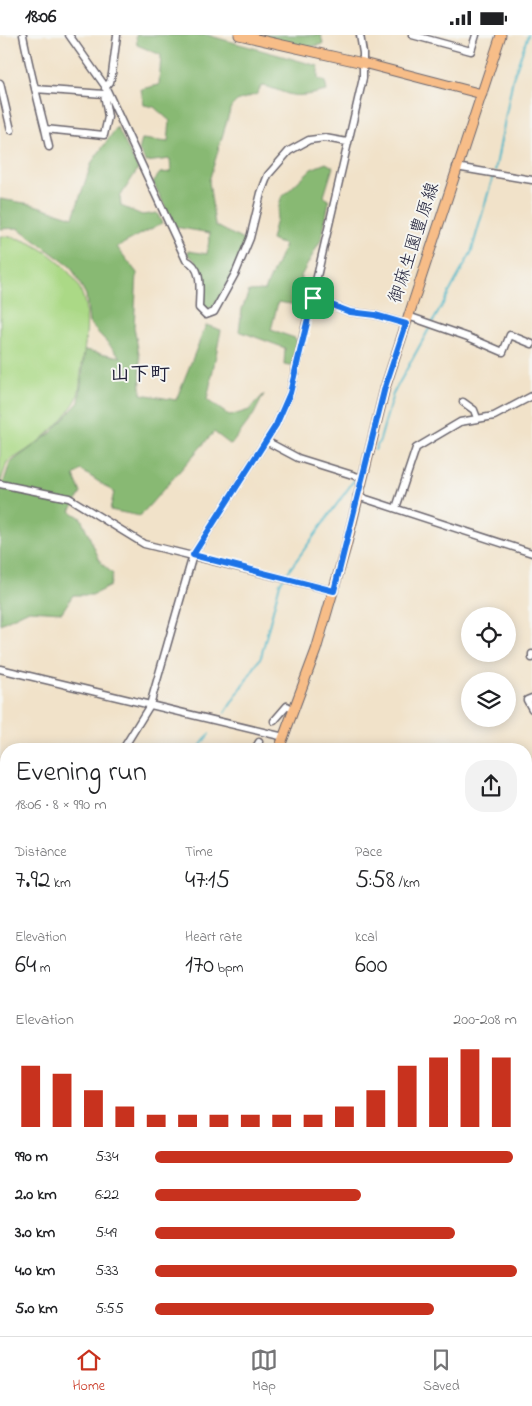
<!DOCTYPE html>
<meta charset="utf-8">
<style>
:root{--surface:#fff;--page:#f2f2f2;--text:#202124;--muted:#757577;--line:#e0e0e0;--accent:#c8321e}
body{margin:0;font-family:"Indie Flower","Klee One",sans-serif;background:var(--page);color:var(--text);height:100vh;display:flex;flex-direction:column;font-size:19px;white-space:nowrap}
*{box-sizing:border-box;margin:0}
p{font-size:16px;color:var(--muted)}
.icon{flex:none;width:28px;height:28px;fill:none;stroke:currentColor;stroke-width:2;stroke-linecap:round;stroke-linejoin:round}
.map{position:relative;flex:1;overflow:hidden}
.details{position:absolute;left:0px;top:708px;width:532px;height:594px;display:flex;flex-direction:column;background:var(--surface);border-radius:20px 20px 0 0;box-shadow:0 2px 12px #0003}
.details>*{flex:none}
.buttons{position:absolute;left:461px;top:572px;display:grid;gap:10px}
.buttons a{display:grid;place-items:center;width:55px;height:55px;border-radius:50%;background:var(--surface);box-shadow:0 2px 12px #0003;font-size:25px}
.pin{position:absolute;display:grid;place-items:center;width:42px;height:42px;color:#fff;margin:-21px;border-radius:10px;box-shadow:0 2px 8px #0006}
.round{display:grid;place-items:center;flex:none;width:52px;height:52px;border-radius:20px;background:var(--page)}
.overview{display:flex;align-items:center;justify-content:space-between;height:85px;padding:0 15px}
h1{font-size:28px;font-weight:600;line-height:38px}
.figures{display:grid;grid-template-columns:repeat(3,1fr);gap:8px;height:85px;padding:5px 15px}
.figures div{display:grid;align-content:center}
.figures b{font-size:25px;font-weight:600}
.figures small{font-size:14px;font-weight:400}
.figures p{font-size:14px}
.chart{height:140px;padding:10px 15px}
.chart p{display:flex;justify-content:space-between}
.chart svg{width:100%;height:90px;margin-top:5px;stroke:var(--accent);stroke-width:6}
ul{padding:0 15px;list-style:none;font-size:16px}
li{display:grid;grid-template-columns:80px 60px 1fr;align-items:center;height:38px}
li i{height:12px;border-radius:6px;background:var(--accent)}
.status{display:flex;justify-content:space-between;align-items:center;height:35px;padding:0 25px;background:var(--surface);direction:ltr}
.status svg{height:14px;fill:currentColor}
.tabs{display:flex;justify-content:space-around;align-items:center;height:70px;border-top:1px solid var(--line);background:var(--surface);font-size:14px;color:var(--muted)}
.tabs a{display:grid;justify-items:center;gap:2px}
.tabs .selected{color:var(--accent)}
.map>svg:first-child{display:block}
.green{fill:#abd986;stroke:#667e60}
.forest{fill:#88b973;stroke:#556e57}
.water{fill:#4ab6c7;stroke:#366c81}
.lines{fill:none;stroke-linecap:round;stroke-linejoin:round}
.stream{stroke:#4ab6c7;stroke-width:2}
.minor-casing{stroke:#6a656d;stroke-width:9}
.major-casing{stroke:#6a656d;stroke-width:11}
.minor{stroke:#fff;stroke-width:6}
.major{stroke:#f7bd88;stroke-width:9}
.route-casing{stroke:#fff;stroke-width:10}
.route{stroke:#1a73e8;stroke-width:6}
.labels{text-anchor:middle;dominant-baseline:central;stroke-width:4;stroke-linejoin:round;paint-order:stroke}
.street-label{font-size:18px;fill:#22223b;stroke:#f6f6f2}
.quarter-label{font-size:20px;font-weight:bold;fill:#22223b;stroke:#f6f6f2}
</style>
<div class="status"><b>18:06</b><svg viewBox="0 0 49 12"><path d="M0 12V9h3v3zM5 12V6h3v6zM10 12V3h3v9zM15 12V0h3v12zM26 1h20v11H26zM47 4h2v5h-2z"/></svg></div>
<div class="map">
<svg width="532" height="1301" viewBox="0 0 532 1301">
<rect width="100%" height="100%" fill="#f6f6f2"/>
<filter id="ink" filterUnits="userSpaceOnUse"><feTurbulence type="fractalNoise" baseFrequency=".02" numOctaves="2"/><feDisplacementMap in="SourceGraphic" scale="10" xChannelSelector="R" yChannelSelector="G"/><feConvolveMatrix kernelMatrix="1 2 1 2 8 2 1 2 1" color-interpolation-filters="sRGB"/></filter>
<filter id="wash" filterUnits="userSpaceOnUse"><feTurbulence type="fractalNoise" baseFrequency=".0096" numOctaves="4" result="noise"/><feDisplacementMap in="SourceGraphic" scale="20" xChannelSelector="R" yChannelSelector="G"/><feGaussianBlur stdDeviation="1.12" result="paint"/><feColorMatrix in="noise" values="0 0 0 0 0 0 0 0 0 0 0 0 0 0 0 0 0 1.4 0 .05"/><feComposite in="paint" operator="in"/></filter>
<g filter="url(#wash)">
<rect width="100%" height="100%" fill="#f1e2c9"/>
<path class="green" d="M0,201C18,201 35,209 49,219C92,252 90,280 82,330C80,341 81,358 75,367C59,393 33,413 7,427L0,449Z"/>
<path class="forest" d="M136,0H207L318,31V44L325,47L327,56C315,58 300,63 288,59C278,56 272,52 261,51L257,59L237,66L231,72L209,146L215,190L245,206L234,236L213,273L207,275L202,271C201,252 206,230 188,220V216L207,219L210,198L175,192L153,147L160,138L171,137L170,124L146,127L139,116L142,104L168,107L170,86L154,72L144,70L141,54L159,50L161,20L137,10Z
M261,0H321L323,9L310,12L261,2Z
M117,92L138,134L120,162L121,171L142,180L157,178L162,188L117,212L137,238L134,292L140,324L141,359L176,365L206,290L221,295L207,365L230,381L249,375L264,359L254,379L231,410L214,397L140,481L110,475L114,457L81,435L74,441L81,458L70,476L81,483L101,528L113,539L110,551L92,560H73L62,577L29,575L0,589V458L10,428L51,398L79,367L85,315L121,322L89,288L86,260L71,232L18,193L0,194V164L31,169L73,182L92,127Z
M326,128L333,132L324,161L329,166L322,203L301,241L304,271L278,267L271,295L295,303L299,310L297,332L284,330L285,313L239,296L242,274L249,256L265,255L285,210L271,205L281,163L311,134Z
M532,949V989L526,1013V959Z
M326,1295H416L418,1301H323Z"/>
<path class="water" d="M532,998V1301H474L475,1295H526V1024Z"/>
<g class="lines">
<path class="stream" d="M495,136L513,43L528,0
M375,415L380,405L393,359L471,218L493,141
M225,678L261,622L280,548L355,444
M198,714L209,699
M82,1295L83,1301"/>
</g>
</g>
<g filter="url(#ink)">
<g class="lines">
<defs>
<path id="minor" d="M23,0C29,31 37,62 45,94L104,100L108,82L104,59L35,54
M69,0L105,51L186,225C204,233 199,256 199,273L206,280L214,277L236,237L250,203L261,158L268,140L289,116L309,105L325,103L347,107
M412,0L471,16L476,0
M0,48L11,95
M105,53L110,47L112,39L117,0
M45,94L49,112
M456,132L532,145
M313,263L350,277L375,280L406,289
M408,281L468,302L503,317L510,300L532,309
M463,367L474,375L477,383
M266,406L298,423L362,443
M0,449L69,463L144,509L334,556
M357,461L532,518
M396,473L416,413L460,387L494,381L532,361
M532,619V623
M0,634L284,702
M532,663L527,665L532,674
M274,686L287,671L294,675
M123,714L150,670L193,520L276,390L290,358L363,43V18L360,0
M255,714L259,707
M526,873L532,864
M0,901L6,893
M0,1061L6,1064
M0,1165H6
M317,1301L319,1295"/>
<path id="major" d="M239,0L363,28L482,59
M279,714L316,615L346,512L385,353L501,0
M0,1238L6,1213"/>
</defs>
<use href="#minor" class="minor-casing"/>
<use href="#major" class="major-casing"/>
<use href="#minor" class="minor"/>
<use href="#major" class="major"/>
</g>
</g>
<g class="lines" filter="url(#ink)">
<defs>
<path id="route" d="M313,263L350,277L375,280L406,289L385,352L334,556L193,520L276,390L290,358Z"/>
</defs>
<use href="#route" class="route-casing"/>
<use href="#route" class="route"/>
</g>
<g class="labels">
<g class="street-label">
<text transform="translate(415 208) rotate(-72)">御麻生園豊原線</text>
</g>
<g class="quarter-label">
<text x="140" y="340">山下町</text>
</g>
</g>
</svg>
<div class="buttons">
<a><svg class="icon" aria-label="locate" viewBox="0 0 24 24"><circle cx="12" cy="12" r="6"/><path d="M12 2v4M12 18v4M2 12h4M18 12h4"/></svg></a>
<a><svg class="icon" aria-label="layers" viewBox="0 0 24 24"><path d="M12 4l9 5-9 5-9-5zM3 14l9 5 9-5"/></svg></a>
</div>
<div class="pin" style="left:313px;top:263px;background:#1e9e55"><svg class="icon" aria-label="arrive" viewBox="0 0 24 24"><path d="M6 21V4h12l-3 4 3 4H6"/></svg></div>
<section class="details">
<div class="overview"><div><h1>Evening run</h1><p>18:06 · 8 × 990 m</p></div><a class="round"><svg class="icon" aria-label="share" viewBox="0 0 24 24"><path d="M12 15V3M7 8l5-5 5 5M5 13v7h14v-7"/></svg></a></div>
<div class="figures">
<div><p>Distance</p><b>7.92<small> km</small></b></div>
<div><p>Time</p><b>47:15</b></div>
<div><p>Pace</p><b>5:58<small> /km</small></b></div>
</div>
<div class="figures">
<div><p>Elevation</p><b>64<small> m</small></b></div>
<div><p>Heart rate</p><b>170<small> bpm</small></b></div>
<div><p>kcal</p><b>600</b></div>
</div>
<div class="chart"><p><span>Elevation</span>200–208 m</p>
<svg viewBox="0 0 160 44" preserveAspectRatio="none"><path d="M5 44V14M15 44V18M25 44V26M35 44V34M45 44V38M55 44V38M65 44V38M75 44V38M85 44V38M95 44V38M105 44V34M115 44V26M125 44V14M135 44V10M145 44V6M155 44V10"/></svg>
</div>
<ul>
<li><b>990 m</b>5:34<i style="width:99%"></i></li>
<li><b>2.0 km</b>6:22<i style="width:57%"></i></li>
<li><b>3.0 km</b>5:49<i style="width:83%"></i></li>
<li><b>4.0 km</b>5:33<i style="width:100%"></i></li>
<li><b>5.0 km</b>5:55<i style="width:77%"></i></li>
</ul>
</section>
</div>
<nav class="tabs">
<a class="selected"><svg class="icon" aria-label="home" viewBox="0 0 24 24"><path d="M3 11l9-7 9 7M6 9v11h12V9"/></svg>Home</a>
<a><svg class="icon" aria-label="map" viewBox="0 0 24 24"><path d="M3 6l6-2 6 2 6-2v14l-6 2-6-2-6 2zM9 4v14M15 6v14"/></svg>Map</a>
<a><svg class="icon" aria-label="saved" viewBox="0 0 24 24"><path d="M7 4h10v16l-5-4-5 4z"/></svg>Saved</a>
</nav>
